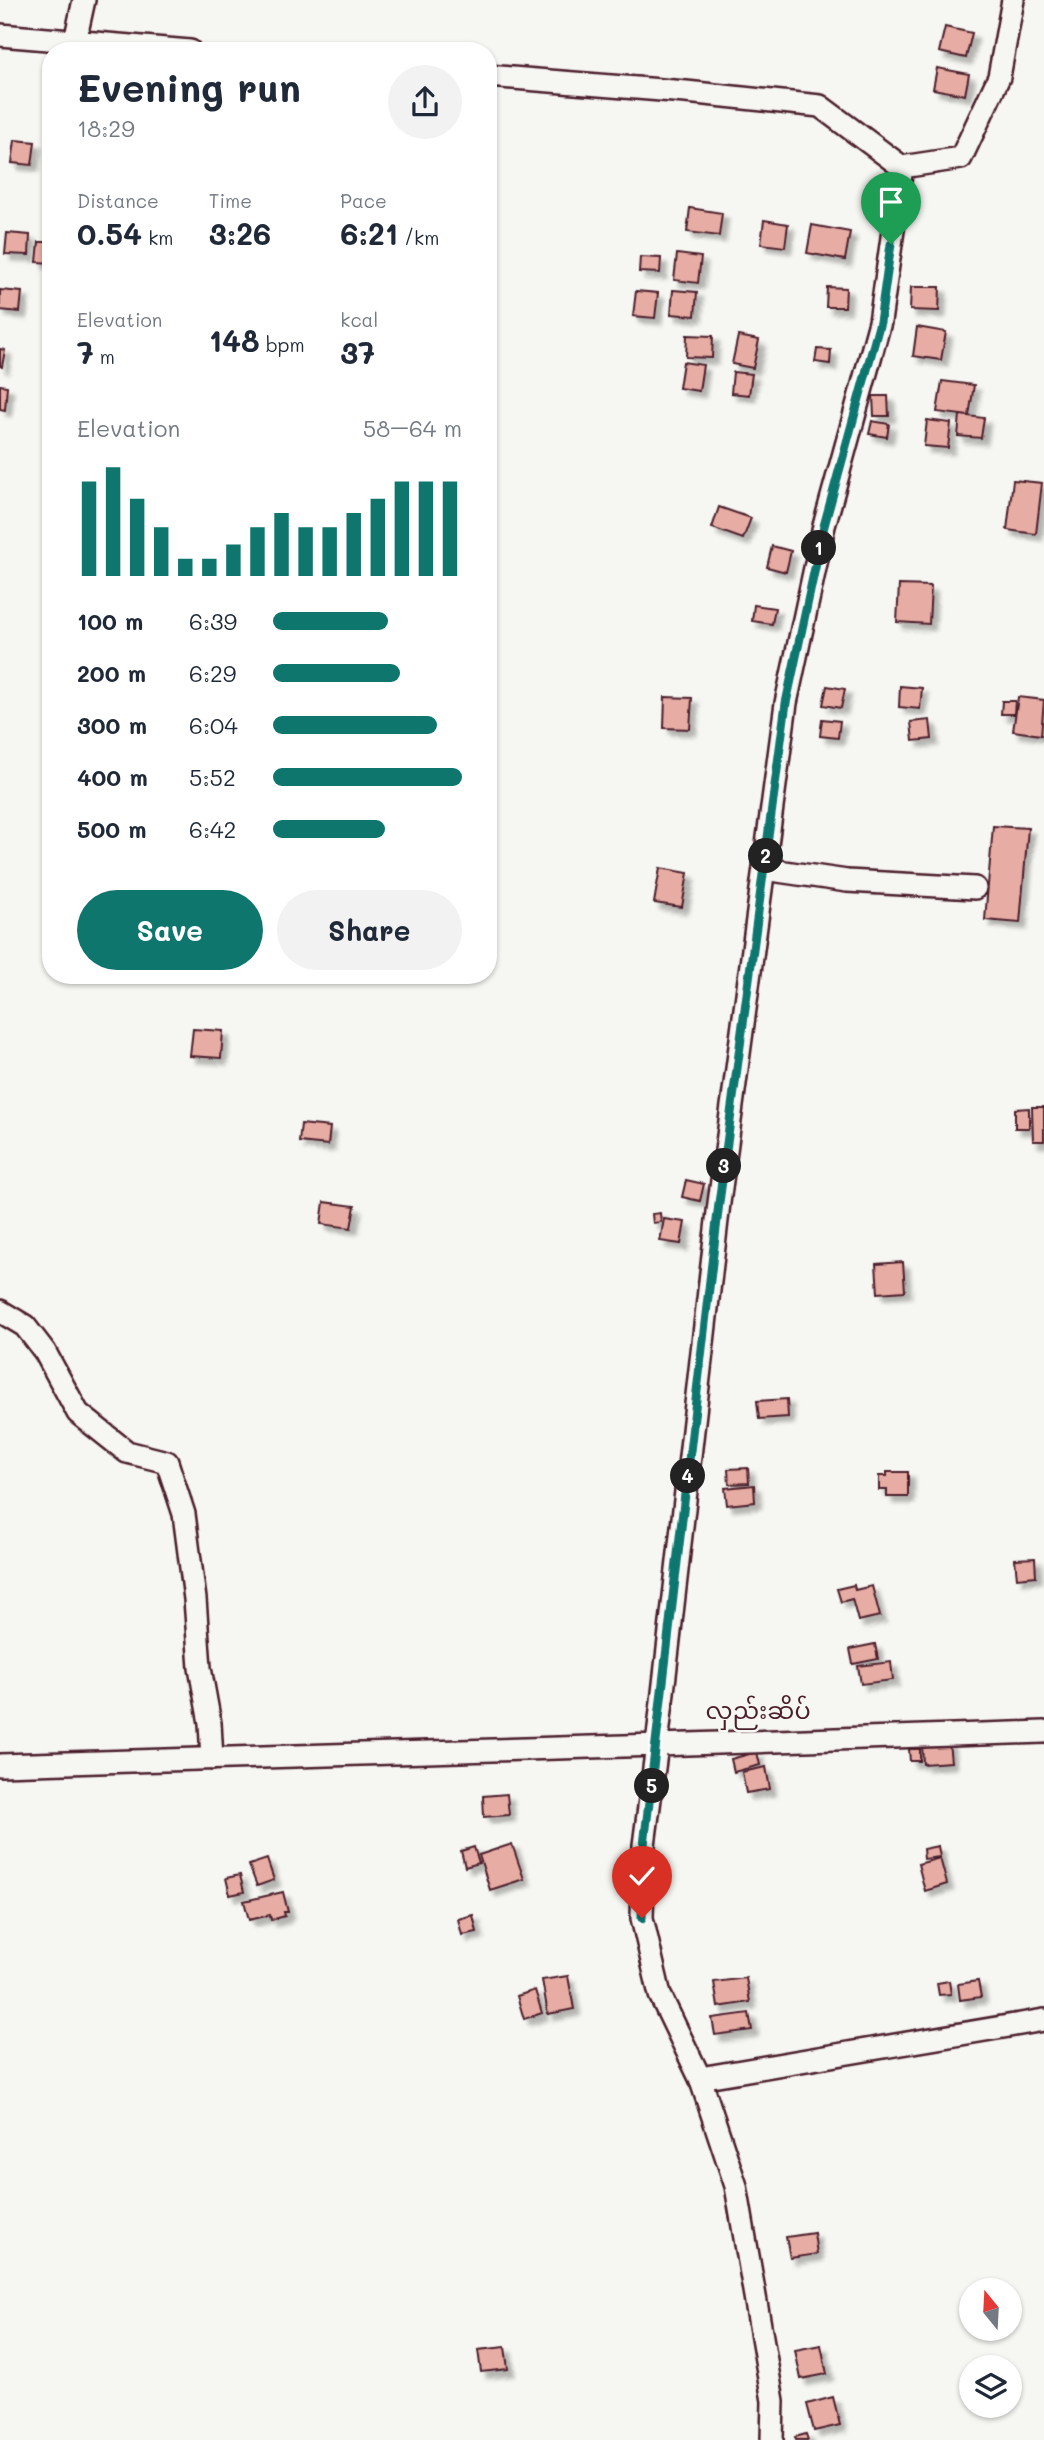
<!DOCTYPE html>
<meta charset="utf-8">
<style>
:root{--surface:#fff;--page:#f2f2f3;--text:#1f2937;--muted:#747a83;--accent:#0f766e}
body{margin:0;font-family:Mali,"Noto Sans Myanmar",sans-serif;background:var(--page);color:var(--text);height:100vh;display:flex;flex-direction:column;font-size:26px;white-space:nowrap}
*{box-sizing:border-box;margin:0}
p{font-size:23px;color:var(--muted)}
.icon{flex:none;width:38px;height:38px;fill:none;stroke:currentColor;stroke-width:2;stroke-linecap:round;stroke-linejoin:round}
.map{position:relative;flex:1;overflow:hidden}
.drawer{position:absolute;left:42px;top:42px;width:455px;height:942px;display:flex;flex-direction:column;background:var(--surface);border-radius:28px;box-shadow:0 2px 5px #0004}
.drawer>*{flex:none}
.needle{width:46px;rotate:342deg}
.fabs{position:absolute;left:959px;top:2278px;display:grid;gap:14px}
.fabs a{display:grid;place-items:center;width:63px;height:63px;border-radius:50%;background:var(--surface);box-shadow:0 2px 5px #0004;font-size:35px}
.pin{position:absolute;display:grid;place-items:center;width:60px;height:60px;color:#fff;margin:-72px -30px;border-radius:50% 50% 50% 0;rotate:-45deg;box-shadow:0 0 7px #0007}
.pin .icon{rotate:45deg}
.km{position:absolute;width:35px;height:35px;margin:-18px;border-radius:50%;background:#222;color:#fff;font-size:19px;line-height:35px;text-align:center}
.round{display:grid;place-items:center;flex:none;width:74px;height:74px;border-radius:37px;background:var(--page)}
.summary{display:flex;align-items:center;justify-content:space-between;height:119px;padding:0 35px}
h1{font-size:38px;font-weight:800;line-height:52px}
.stats{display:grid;grid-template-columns:repeat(3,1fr);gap:10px;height:119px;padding:7px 35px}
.stats div{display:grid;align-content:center}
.stats b{font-size:30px;font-weight:800}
.stats small{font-size:19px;font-weight:400}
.stats p{font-size:19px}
.chart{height:196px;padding:14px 35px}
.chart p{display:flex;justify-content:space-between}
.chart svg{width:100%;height:126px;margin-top:7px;stroke:var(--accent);stroke-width:6}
.cta{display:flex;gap:14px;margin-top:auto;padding:14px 35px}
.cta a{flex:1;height:80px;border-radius:42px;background:var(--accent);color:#fff;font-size:28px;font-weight:800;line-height:80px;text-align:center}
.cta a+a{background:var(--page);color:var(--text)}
ul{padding:0 35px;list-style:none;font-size:23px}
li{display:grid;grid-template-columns:112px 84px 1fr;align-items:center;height:52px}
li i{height:18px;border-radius:9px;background:var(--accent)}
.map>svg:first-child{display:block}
.building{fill:#e7ada4;stroke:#4a1f2b;stroke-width:2;filter:url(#shadow)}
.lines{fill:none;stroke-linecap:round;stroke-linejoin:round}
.minor-casing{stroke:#4a1f2b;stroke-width:26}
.minor{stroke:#f6f6f2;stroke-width:21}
.route-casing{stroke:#fff;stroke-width:14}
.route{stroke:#0f766e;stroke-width:9}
.labels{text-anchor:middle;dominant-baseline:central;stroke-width:5;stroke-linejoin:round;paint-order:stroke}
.quarter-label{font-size:24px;fill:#4a1f2b;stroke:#f6f6f2}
</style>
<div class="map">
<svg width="1044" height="2440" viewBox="0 0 1044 2440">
<defs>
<filter id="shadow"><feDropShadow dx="6" dy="6" stdDeviation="2" flood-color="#0004"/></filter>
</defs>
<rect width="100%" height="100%" fill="#f6f6f2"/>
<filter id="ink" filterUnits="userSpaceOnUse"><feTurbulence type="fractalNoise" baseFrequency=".0143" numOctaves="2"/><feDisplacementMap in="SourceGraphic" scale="14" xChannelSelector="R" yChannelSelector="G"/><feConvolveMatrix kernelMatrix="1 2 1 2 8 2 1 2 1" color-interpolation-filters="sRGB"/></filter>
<g filter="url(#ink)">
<path class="building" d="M945,27L972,33L966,58L939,52Z
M937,68L969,74L965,95L933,89Z
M15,140L35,142L32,165L12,163Z
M690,208L722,213L719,236L687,232Z
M764,220L788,224L785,247L761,244Z
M812,225L850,232L845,260L807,253Z
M7,233L30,235L29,255L5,254Z
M39,242H51V263L37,262Z
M677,254L701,257L698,283L674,280Z
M640,257L661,258L660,273L639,272Z
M827,287L846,288L845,307H826Z
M911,287H940L939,311L910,310Z
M0,290L22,292L20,312L0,310Z
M673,290L697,292L695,316L671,314Z
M636,291L658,293L655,318L633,316Z
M917,327L946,332L941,360L913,356Z
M687,335L713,336L712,358L686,357Z
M738,336L759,340L753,368L732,364Z
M0,349L5,350L2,367L0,366Z
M817,349L831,350L830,364L815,362Z
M683,362L703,365L699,391L679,388Z
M733,372L752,374L749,395L731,393Z
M942,381L974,385L969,416L937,412Z
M0,385L7,386L5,410L0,409Z
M873,396H888L889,416H874Z
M960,415L984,418L981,438L958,436Z
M927,420L951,423L948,448L924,446Z
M872,421L889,424L887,437L869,434Z
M1013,480L1042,483L1036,534L1007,530Z
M719,507L751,518L743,539L712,528Z
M772,546L791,551L786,572L767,567Z
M899,585L931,586L929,624L897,622Z
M754,605L775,608L772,624L752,621Z
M827,686L845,689L841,708L823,705Z
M900,686L922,688L920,709L899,707Z
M665,697L692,698L690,729L664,728Z
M1018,697L1044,700L1041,735L1013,731Z
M1002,701H1015L1014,714H1001Z
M822,719L840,721L838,738L820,736Z
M930,720L932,739L913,741L911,722Z
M993,826L1028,828L1020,923L985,920Z
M660,868L688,873L682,907L654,903Z
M193,1029L223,1031L221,1058L190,1056Z
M1032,1107H1044V1141H1033Z
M1029,1108V1128H1015V1109Z
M301,1124L330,1127L328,1145L299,1142Z
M686,1180L704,1184L700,1201L682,1197Z
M324,1202L355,1206L351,1228L321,1224Z
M660,1213L661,1222L653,1223L652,1214Z
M664,1219L685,1222L681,1244L660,1241Z
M903,1262L905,1291L878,1293L876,1264Z
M787,1399L788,1417L759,1419L757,1401Z
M748,1468L749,1483L729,1484L728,1469Z
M887,1472H908V1497H887V1490H879V1476H887Z
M754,1485L755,1502L727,1505L725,1488Z
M1035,1558L1036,1576L1017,1578L1015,1559Z
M854,1585L855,1590L872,1586L880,1616L858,1621L852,1599L841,1602L837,1589Z
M875,1644L878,1659L853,1664L850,1649Z
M891,1662L893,1680L861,1684L858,1666Z
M949,1742L951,1762L923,1764L922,1743Z
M909,1749H920V1761H910Z
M757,1752L760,1765L734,1772L731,1759Z
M766,1767L770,1789L746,1793L742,1772Z
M507,1794L509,1815L484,1817L483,1796Z
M512,1844L524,1879L490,1890L479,1855Z
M938,1846L940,1857L924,1859L923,1849Z
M474,1847L479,1863L465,1867L461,1851Z
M940,1858L947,1884L925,1891L918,1864Z
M267,1859L274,1880L257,1886L249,1865Z
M240,1875L244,1892L230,1895L226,1878Z
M283,1892L288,1912H284L285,1916L271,1920L270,1915L249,1920L244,1901Z
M473,1915L477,1932L462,1935L458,1919Z
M568,1976L574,2009L548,2014L542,1980Z
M746,1978L750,2002L718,2007L714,1982Z
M949,1981L951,1994L939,1995L937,1983Z
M978,1981L981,1997L960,2000L958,1984Z
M535,1990L542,2013L524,2019L517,1996Z
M749,2013L752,2030L715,2035L712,2018Z
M814,2233L817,2254L790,2258L786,2237Z
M821,2345L827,2374L801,2379L795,2350Z
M505,2347L508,2369L481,2372L478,2350Z
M833,2397L840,2425L814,2431L807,2404Z
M806,2434L808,2440H796L795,2437Z"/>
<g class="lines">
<defs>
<path id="minor" d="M0,35L190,51
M75,41L84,0
M902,167L961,158L999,77L1013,0
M764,869L847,881L975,888
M0,1311L25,1326L45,1352L78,1413L127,1452L167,1462L184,1514L195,1599L200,1668L210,1723L212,1759
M0,1765L657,1745L719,1203L786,703L824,526L880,322L902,167L820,106L686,92L488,76
M700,2078L1044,2020
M772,2440L773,2401L736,2186L700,2078L660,1995L642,1918L644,1845L657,1745L1044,1732"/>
</defs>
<use href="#minor" class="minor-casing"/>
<use href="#minor" class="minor"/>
</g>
</g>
<g class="lines" filter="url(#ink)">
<defs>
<path id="route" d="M642,1918L644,1845L719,1203L786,703L824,526L880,322L891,244"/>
</defs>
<use href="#route" class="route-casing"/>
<use href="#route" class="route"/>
</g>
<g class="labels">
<g class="quarter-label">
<text x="758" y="1709">လှည်းဆိပ်</text>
</g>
</g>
</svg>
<div class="fabs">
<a><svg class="needle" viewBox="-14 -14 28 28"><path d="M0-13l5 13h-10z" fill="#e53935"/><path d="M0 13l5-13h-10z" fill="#747a83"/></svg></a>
<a><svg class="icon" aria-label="layers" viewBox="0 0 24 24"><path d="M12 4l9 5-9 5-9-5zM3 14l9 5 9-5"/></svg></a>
</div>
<div class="pin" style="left:891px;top:244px;background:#1e9e55"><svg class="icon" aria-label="arrive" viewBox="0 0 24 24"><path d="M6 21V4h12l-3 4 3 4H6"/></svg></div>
<div class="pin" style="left:642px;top:1918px;background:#d93025"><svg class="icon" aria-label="check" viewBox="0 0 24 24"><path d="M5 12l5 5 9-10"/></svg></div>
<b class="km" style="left:819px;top:548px">1</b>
<b class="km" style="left:766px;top:856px">2</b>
<b class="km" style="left:724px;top:1166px">3</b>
<b class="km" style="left:688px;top:1476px">4</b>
<b class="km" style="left:652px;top:1786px">5</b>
<section class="drawer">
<div class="summary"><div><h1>Evening run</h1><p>18:29</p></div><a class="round"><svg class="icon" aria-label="share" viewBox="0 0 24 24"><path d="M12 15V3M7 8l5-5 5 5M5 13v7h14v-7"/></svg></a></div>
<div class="stats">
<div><p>Distance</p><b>0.54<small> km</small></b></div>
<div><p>Time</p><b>3:26</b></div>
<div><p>Pace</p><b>6:21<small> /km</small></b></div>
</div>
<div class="stats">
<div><p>Elevation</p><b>7<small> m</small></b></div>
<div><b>148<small> bpm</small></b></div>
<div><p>kcal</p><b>37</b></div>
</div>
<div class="chart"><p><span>Elevation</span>58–64 m</p>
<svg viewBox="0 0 160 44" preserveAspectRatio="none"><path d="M5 44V11M15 44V6M25 44V17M35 44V27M45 44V38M55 44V38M65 44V33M75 44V27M85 44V22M95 44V27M105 44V27M115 44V22M125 44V17M135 44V11M145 44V11M155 44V11"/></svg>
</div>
<ul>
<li><b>100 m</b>6:39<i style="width:61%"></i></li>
<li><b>200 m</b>6:29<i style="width:67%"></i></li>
<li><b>300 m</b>6:04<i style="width:87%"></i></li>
<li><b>400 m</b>5:52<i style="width:100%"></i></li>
<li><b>500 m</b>6:42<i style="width:59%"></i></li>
</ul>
<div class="cta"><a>Save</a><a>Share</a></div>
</section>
</div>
